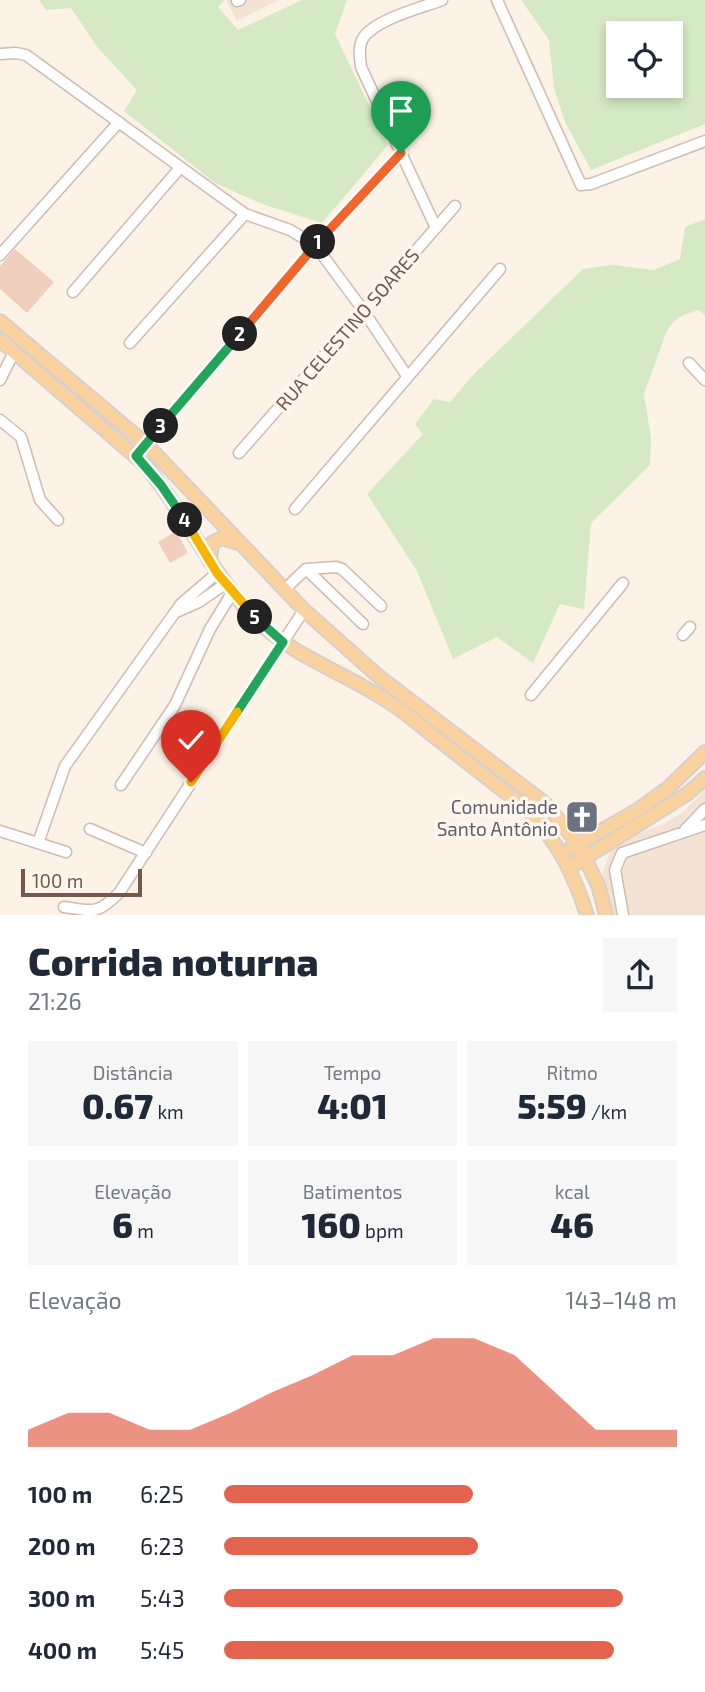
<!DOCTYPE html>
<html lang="pt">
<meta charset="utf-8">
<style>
:root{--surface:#fff;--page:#f6f6f7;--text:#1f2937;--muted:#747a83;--accent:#e3644e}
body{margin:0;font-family:"Exo 2",sans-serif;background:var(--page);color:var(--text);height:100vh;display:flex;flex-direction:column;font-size:26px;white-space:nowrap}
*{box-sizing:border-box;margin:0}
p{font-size:23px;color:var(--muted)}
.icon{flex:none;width:38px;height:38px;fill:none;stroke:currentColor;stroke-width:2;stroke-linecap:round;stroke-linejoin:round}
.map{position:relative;height:915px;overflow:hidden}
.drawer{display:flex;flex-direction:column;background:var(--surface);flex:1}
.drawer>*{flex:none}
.tools{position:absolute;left:606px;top:21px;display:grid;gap:14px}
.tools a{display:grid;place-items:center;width:77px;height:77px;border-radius:0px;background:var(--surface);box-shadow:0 4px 10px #0003;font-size:35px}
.scale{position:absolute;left:21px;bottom:18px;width:121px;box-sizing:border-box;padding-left:7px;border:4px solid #75574b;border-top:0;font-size:19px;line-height:24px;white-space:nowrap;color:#75574b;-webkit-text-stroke:5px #fff6ed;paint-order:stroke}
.pin{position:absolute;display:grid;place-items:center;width:60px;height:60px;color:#fff;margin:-72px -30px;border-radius:50% 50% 50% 0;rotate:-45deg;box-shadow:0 0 7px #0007}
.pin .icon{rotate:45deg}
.km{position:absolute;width:35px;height:35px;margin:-18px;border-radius:50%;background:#222;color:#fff;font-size:19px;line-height:35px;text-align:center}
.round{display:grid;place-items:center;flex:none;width:74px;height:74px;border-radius:0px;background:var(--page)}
.overview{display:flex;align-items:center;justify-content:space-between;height:119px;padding:0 28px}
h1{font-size:38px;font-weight:800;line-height:52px}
.stats{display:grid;grid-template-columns:repeat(3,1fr);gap:10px;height:119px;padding:7px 28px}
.stats div{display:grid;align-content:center;border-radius:0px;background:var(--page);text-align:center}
.stats b{font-size:35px;font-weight:800}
.stats small{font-size:19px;font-weight:400}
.stats p{font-size:19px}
.chart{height:196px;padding:14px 28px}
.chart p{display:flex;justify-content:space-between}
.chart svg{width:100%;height:126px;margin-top:7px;fill:var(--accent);opacity:.7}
ul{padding:0 28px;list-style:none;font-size:23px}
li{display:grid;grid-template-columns:112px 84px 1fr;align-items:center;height:52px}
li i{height:18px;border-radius:9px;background:var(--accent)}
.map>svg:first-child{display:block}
.residential{fill:#f3e3d5}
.green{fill:#d6e9c5;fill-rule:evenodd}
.building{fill:#f1cfbe}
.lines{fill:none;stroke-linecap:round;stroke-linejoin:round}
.minor-casing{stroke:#d0bbaf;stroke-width:13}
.major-casing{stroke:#d8d0cd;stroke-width:16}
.minor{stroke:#fff;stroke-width:10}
.major{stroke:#f9d2a0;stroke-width:12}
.split-1-casing{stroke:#fff;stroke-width:14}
.split-2-casing{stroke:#fff;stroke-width:14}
.split-3-casing{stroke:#fff;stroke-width:14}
.split-4-casing{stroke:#fff;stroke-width:14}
.split-5-casing{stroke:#fff;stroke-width:14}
.split-6-casing{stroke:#fff;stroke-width:14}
.split-7-casing{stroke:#fff;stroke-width:14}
.split-1{stroke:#f0652b;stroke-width:9}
.split-2{stroke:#f0652b;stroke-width:9}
.split-3{stroke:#22a559;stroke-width:9}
.split-4{stroke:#22a559;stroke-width:9}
.split-5{stroke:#f5b400;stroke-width:9}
.split-6{stroke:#22a559;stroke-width:9}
.split-7{stroke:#f5b400;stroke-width:9}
.labels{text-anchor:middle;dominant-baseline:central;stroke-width:7;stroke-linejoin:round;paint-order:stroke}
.street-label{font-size:19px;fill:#75574b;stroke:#fff6ed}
.worship-label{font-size:19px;fill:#5b616d;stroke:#fff6ed;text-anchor:end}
</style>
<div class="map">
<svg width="705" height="915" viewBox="0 0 705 915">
<rect width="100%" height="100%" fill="#fcf2e6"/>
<path class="residential" d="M226,0H279L237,21Z
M705,790V915H611L602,875L611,848L628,837L662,825L684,811Z"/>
<path class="green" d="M39,0H225L218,7L238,30L302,0H347L335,34L388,145L322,223L262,204L215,183L124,111L137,90L98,48L71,8L46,10Z
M521,0H705V124L591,170L565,122L554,88L549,40ZM670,33V86H618V33Z
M705,219V315L699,310C684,314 673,318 666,333L644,394L651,438L650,465L591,523L584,609L560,604L533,663L497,637L453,659L417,571L367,494L423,434L415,424L434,399L450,402L474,374L583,269L613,265L654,270L680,259L685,227Z"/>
<path class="building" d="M15,249L54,282L27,313L0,289V266Z
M176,531L188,553L170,563L158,542Z
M581,809L594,819L590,827L572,823L570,820Z"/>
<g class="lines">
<defs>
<path id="minor" d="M497,0L581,185L591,184L705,141
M237,1L240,0
M0,54L16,53L26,55L245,214L290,230L315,245L363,310L407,376
M436,228L361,67C360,58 358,49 362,40C372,20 421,8 442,0
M0,255L119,122
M73,292L179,169
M130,343L245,214
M689,363L705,380
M0,380L14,352
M0,420L21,437L40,500L58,520
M239,453L455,206
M136,456L315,245L401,154
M295,509L500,269
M306,569L363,624
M284,590L306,569L336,567L342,569L381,606
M176,612L199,602L225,584
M683,635L690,627
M531,695L623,583
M121,785L175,705L210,629L232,593
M90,829L146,853
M685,830L705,809
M0,831L66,852
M38,843L65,766L181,604L217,573
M64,907C93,911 97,915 119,893L304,610
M623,915L615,870L622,853L705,825"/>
<path id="major" d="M0,321L146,444L304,610L377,675L546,804L578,844L598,885L606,915
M0,340L143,463C187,514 212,578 262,625C298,658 344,673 384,699C404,711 422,727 440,741C469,764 498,786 528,810C557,841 574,874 587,915
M210,562L212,543L222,538L235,542
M571,848L636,811L668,788L705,752
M569,868L687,794L705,778"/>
</defs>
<use href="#minor" class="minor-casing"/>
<use href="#major" class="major-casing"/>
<use href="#minor" class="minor"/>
<use href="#major" class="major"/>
</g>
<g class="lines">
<defs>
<path id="split-1" d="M318,242L401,153"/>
<path id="split-2" d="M240,334L318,242"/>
<path id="split-3" d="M161,426L240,334"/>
<path id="split-4" d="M161,426L136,456L161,485L185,520"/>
<path id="split-5" d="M185,520L217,573L255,617"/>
<path id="split-6" d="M237,712L283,642L255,617"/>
<path id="split-7" d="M191,782L237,712"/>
</defs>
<use href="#split-1" class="split-1-casing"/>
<use href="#split-2" class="split-2-casing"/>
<use href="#split-3" class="split-3-casing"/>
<use href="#split-4" class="split-4-casing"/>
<use href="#split-5" class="split-5-casing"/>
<use href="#split-6" class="split-6-casing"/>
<use href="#split-7" class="split-7-casing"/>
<use href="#split-1" class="split-1"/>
<use href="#split-2" class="split-2"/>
<use href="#split-3" class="split-3"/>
<use href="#split-4" class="split-4"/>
<use href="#split-5" class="split-5"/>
<use href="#split-6" class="split-6"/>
<use href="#split-7" class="split-7"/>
</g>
<defs>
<symbol id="church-square" viewBox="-11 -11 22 22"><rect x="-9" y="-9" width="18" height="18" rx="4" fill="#6b7280" stroke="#fff6ed"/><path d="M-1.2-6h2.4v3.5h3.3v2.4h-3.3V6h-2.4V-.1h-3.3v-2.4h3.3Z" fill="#fff"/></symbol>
</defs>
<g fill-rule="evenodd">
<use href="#church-square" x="563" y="798" width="38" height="38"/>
</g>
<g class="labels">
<g class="street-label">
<text transform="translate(347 329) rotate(-49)">RUA CELESTINO SOARES</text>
</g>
<g class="worship-label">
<text x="558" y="806">Comunidade<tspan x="558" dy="22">Santo Antônio</tspan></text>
</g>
</g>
</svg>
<div class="tools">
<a><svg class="icon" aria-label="locate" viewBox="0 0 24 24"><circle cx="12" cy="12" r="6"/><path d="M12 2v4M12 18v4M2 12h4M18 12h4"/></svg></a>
</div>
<div class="scale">100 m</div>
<div class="pin" style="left:401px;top:153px;background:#1e9e55"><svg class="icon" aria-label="arrive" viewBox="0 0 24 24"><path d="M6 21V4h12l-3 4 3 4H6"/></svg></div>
<div class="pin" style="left:191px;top:782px;background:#d93025"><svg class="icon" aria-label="check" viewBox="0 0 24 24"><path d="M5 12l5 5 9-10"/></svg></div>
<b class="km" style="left:318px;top:242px">1</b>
<b class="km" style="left:240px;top:334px">2</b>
<b class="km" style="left:161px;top:426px">3</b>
<b class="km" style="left:185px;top:520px">4</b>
<b class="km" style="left:255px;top:617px">5</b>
</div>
<section class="drawer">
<div class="overview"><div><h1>Corrida noturna</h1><p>21:26</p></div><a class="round"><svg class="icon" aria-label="share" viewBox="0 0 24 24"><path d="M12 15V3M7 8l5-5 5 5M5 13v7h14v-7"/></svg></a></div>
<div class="stats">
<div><p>Distância</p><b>0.67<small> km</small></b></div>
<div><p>Tempo</p><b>4:01</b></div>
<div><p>Ritmo</p><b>5:59<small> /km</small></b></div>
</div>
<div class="stats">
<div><p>Elevação</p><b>6<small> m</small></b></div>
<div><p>Batimentos</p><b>160<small> bpm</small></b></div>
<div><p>kcal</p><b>46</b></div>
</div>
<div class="chart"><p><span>Elevação</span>143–148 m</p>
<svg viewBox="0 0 160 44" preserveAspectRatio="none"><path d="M0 44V38L10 32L20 32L30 38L40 38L50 32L60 25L70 19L80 12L90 12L100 6L110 6L120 12L130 25L140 38L150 38L160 38V44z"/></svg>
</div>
<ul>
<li><b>100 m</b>6:25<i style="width:55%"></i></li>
<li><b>200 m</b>6:23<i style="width:56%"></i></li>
<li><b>300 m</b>5:43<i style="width:88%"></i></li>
<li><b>400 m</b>5:45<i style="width:86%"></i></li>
</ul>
</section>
